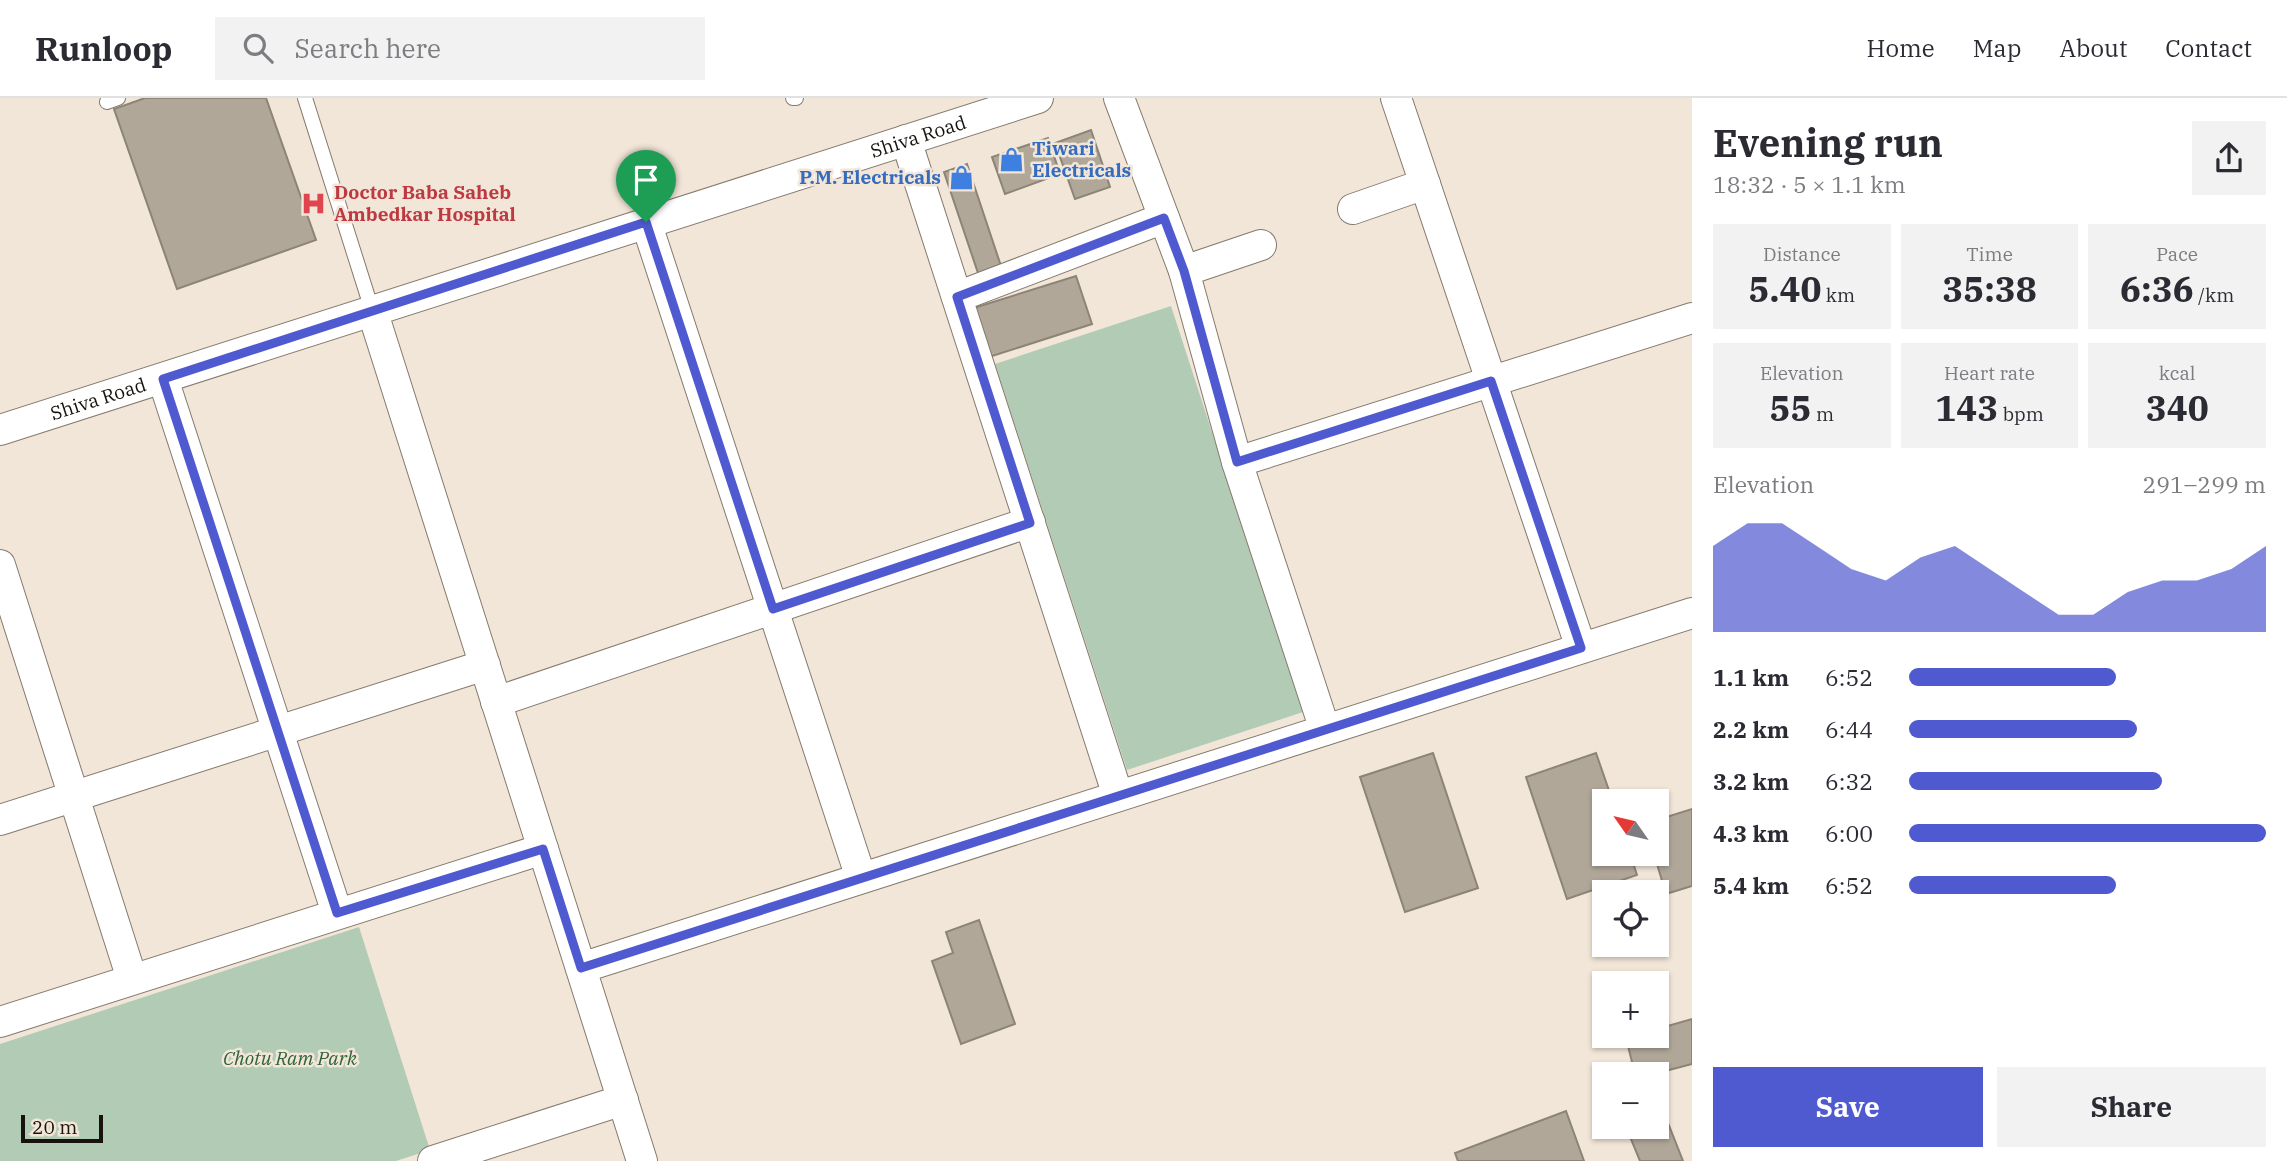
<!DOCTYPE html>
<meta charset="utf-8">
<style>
:root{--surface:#fff;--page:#f2f2f3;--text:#2b2b33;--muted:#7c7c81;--line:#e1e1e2;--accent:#505ad0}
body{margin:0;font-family:"IBM Plex Serif",serif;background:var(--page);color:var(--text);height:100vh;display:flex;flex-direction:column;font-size:26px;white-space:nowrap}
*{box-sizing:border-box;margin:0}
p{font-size:23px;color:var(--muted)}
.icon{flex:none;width:38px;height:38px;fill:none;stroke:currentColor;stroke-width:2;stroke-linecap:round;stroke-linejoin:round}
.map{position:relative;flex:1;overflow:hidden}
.sheet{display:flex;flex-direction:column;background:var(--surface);width:595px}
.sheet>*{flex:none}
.needle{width:46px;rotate:304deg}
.tools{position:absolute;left:1592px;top:691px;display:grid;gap:14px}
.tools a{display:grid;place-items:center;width:77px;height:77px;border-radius:0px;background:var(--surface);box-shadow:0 2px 5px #0004;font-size:35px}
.scale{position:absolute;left:21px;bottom:18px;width:82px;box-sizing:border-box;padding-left:7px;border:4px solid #17120e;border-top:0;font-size:19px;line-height:24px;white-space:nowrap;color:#17120e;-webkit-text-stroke:5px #f2e6d8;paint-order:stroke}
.pin{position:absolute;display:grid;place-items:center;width:60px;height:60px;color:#fff;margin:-72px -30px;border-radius:50% 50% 50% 0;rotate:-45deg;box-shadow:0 0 7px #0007}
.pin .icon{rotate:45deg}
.round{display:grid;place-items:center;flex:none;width:74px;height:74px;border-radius:0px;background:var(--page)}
.headline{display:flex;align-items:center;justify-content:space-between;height:119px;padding:0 21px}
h1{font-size:38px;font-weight:700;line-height:52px}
.metrics{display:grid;grid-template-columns:repeat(3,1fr);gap:10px;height:119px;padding:7px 21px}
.metrics div{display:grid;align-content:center;border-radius:0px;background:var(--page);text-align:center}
.metrics b{font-size:35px;font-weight:700}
.metrics small{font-size:19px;font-weight:400}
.metrics p{font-size:19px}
.chart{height:196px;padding:14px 21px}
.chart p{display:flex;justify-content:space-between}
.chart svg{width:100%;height:126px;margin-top:7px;fill:var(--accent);opacity:.7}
.action{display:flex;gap:14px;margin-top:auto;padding:14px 21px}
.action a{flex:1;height:80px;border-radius:0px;background:var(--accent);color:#fff;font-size:28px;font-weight:700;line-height:80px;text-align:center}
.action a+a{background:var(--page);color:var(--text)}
ul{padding:0 21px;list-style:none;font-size:23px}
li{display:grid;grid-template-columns:112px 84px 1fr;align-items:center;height:52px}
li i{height:18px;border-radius:9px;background:var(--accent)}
header{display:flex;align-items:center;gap:42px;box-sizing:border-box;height:98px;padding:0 35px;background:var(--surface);border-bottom:2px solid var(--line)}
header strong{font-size:33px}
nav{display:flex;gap:38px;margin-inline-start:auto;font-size:24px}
.search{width:490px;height:63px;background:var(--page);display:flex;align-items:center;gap:18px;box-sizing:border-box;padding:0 24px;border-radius:0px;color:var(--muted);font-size:26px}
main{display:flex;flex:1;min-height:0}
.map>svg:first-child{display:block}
.green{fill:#b2cbb5}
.building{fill:#b0a799;stroke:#8c8476;stroke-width:2}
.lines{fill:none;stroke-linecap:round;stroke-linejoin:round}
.lane-casing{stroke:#857a6d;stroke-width:16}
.street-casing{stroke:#857a6d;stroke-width:32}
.lane{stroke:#fff;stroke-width:14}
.street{stroke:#fff;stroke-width:30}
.route-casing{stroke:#fff;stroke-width:14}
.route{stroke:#505ad0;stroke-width:9}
.labels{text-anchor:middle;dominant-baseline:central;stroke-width:5;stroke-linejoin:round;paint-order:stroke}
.street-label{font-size:19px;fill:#17120e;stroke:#f2e6d8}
.shop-label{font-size:19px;font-weight:bold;fill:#366cbe;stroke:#f2e6d8;text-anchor:start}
.health-label{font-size:19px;font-weight:bold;fill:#be3a42;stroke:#f2e6d8;text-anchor:start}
.park-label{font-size:19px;font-style:italic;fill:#2c6337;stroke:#f2e6d8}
</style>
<header>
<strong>Runloop</strong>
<div class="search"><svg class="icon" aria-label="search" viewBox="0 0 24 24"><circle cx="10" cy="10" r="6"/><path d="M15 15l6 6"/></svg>Search here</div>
<nav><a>Home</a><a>Map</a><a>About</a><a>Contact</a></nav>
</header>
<main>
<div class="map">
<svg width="1692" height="1063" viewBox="0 0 1692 1063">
<rect width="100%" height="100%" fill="#f2e6d8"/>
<path class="green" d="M1171,208L1303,614L1127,672L995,266Z
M359,829L430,1052L396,1063H0V946Z"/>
<path class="building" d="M145,0H266L316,142L177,191L114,11Z
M1091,32L1110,89L1075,101L1055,45Z
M1048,40L1060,76L1005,96L992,59Z
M967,66L1003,174L980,181L944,74Z
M1076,178L1092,226L989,259L974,210Z
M1433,655L1478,790L1405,814L1360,679Z
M1596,655L1613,704H1605V756H1630L1637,777L1567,801L1526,679Z
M1692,711V788L1666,796L1654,756H1657V722Z
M979,822L1015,926L961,946L932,863L953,855L946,834Z
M1692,921V966L1654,976H1635L1626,940L1657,938V931Z
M1657,997L1683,1063H1640L1626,1029H1657Z
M1566,1013L1584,1063H1458L1455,1055Z"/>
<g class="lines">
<defs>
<path id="lane" d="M305,0L372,212
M793,0H796
M107,4L118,0"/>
<g id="street">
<path d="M1119,0L1184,173L1237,364L1325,632"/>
<path d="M1396,0L1581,550"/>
<path d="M906,42L1118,698"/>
<path d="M1353,111L1425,86"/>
<path d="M646,124L861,780"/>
<path d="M1184,173L1261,147"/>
<path d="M957,199L1164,120"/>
<path d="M372,212L642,1063"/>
<path d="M163,281L337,815"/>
<path id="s1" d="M0,332L1038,0"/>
<path d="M1237,364L1692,220"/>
<path d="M0,467L132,881"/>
<path d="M496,604L1030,424"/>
<path d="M0,722L485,567"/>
<path d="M581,870L1692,515"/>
<path d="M0,924L543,751"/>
<path d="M433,1063L623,1002"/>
</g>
</defs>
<use href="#lane" class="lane-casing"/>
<use href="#street" class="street-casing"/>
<use href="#lane" class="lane"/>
<use href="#street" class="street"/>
</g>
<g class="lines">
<defs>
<path id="route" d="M1164,120L1184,173L1237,364L1491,283L1581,550L581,870L543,751L337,815L163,281L646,124L773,511L1030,425L957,199Z"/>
</defs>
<use href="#route" class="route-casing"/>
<use href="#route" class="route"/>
</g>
<defs>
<symbol id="shop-bare" viewBox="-9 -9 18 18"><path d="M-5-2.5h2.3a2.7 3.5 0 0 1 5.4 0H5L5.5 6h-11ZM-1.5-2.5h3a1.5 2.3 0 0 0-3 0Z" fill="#3f7fe0" stroke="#f2e6d8" stroke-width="2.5" paint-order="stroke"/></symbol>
<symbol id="hospital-bare" viewBox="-9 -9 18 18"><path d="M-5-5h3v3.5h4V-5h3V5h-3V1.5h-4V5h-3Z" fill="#e0444e" stroke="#f2e6d8" stroke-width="2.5" paint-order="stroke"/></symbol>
</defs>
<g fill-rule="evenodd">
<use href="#shop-bare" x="994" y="44" width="35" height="35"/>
<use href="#shop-bare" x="944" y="62" width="35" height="35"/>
<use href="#hospital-bare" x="296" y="88" width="35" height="35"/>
</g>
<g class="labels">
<g class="street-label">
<text stroke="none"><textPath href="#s1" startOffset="964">Shiva Road</textPath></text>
<text stroke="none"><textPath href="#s1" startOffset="103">Shiva Road</textPath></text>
</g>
<g class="shop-label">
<text x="1032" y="50">Tiwari<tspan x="1032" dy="22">Electricals</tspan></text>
<text x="941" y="79" text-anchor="end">P.M. Electricals</text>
</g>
<g class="health-label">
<text x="334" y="94">Doctor Baba Saheb<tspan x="334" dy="22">Ambedkar Hospital</tspan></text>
</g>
<g class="park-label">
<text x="290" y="960">Chotu Ram Park</text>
</g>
</g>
</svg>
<div class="tools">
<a><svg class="needle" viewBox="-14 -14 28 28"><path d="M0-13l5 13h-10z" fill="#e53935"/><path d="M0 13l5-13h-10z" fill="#7c7c81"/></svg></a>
<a><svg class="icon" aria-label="locate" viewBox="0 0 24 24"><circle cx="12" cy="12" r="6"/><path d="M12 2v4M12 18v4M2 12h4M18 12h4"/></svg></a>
<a>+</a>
<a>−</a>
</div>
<div class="scale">20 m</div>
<div class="pin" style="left:646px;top:124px;background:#1e9e55"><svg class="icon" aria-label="arrive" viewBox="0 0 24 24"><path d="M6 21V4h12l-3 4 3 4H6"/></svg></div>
</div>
<section class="sheet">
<div class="headline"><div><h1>Evening run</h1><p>18:32 · 5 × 1.1 km</p></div><a class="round"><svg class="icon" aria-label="share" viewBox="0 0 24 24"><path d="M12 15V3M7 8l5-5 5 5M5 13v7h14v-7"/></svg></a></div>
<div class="metrics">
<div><p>Distance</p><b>5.40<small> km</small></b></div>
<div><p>Time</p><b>35:38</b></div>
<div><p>Pace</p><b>6:36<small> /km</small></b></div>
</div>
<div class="metrics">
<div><p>Elevation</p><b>55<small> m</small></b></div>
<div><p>Heart rate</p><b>143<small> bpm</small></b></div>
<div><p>kcal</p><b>340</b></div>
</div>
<div class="chart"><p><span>Elevation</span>291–299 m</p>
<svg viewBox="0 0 160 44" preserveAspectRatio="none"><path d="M0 44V14L10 6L20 6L30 14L40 22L50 26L60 18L70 14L80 22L90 30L100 38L110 38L120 30L130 26L140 26L150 22L160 14V44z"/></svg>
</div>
<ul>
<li><b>1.1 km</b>6:52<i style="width:58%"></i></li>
<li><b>2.2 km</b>6:44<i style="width:64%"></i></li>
<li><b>3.2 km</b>6:32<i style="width:71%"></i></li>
<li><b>4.3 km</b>6:00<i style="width:100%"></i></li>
<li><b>5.4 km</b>6:52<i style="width:58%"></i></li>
</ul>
<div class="action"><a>Save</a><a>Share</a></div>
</section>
</main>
